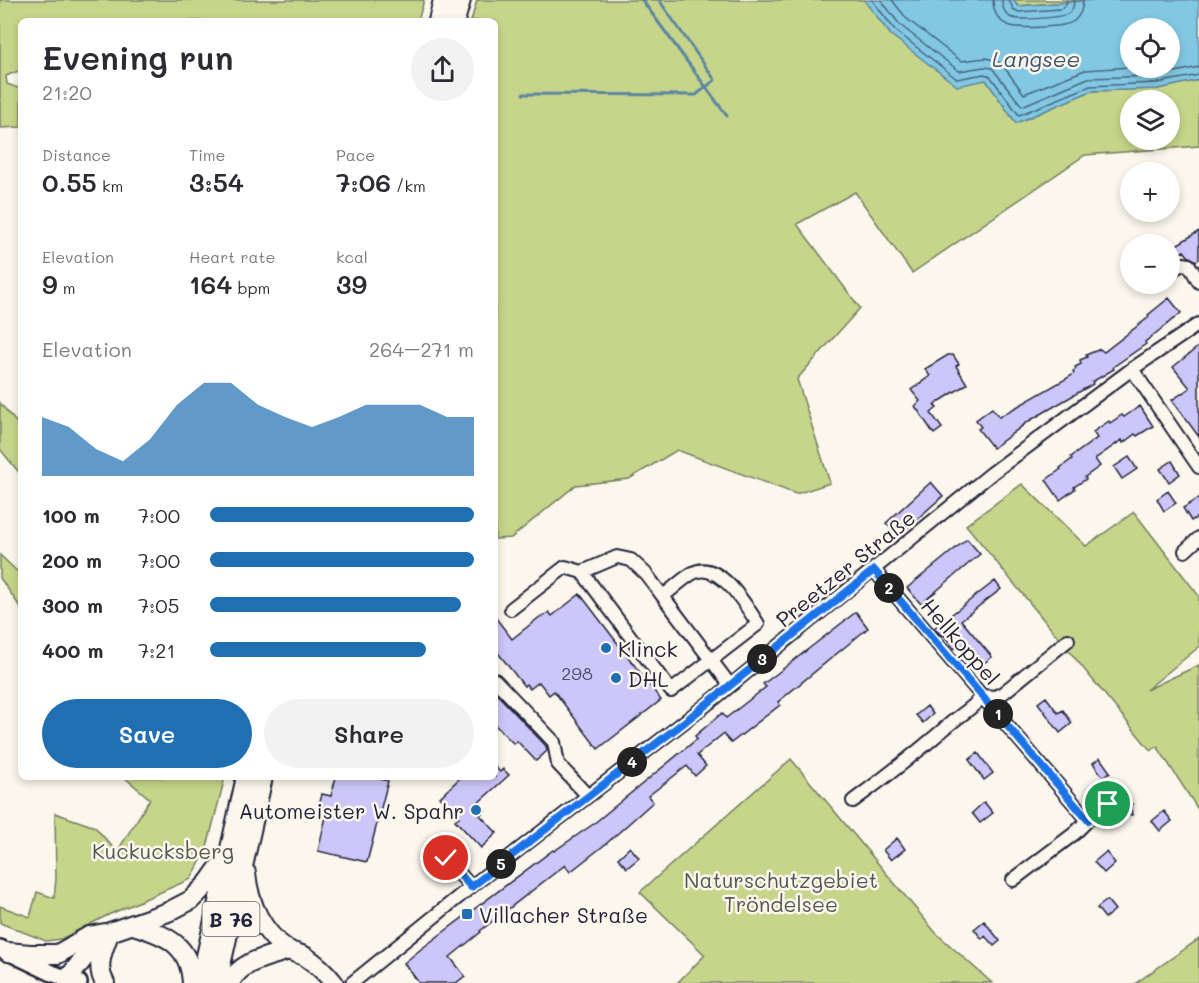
<!DOCTYPE html>
<meta charset="utf-8">
<style>
:root{--surface:#fff;--page:#f2f2f3;--text:#2b2b33;--muted:#7c7c81;--accent:#1f6fb2}
body{margin:0;font-family:Mali,sans-serif;background:var(--page);color:var(--text);height:100vh;display:flex;flex-direction:column;font-size:22px;white-space:nowrap}
*{box-sizing:border-box;margin:0}
p{font-size:20px;color:var(--muted)}
.icon{flex:none;width:33px;height:33px;fill:none;stroke:currentColor;stroke-width:2;stroke-linecap:round;stroke-linejoin:round}
.map{position:relative;flex:1;overflow:hidden}
.panel{position:absolute;left:18px;top:18px;width:480px;height:762px;display:flex;flex-direction:column;background:var(--surface);border-radius:9px;box-shadow:0 3px 9px #0003}
.panel>*{flex:none}
.tools{position:absolute;left:1120px;top:18px;display:grid;gap:12px}
.tools a{display:grid;place-items:center;width:60px;height:60px;border-radius:50%;background:var(--surface);box-shadow:0 3px 9px #0003;font-size:30px}
.pin{position:absolute;display:grid;place-items:center;width:51px;height:51px;color:#fff;margin:-26px;border:3px solid #fff;border-radius:50%;box-shadow:0 2px 6px #0007}
.km{position:absolute;width:30px;height:30px;margin:-15px;border-radius:50%;background:#222;color:#fff;font-size:16px;line-height:30px;text-align:center}
.round{display:grid;place-items:center;flex:none;width:63px;height:63px;border-radius:32px;background:var(--page)}
.summary{display:flex;align-items:center;justify-content:space-between;height:102px;padding:0 24px}
h1{font-size:33px;font-weight:600;line-height:45px}
.stats{display:grid;grid-template-columns:repeat(3,1fr);gap:9px;height:102px;padding:6px 24px}
.stats div{display:grid;align-content:center}
.stats b{font-size:26px;font-weight:600}
.stats small{font-size:16px;font-weight:400}
.stats p{font-size:16px}
.chart{height:168px;padding:12px 24px}
.chart p{display:flex;justify-content:space-between}
.chart svg{width:100%;height:108px;margin-top:6px;fill:var(--accent);opacity:.7}
.cta{display:flex;gap:12px;margin-top:auto;padding:12px 24px}
.cta a{flex:1;height:69px;border-radius:36px;background:var(--accent);color:#fff;font-size:24px;font-weight:600;line-height:69px;text-align:center}
.cta a+a{background:var(--page);color:var(--text)}
ul{padding:0 24px;list-style:none;font-size:20px}
li{display:grid;grid-template-columns:96px 72px 1fr;align-items:center;height:45px}
li i{height:15px;border-radius:8px;background:var(--accent)}
.map>svg:first-child{display:block}
.green{fill:#c6d589;stroke:#747c62;stroke-width:1.5;fill-rule:evenodd}
.water{fill:#82c8e3;stroke:#5c86a0;stroke-width:1.5;fill-rule:evenodd}
.lines{fill:none;stroke-linecap:round;stroke-linejoin:round}
.shore{stroke:#48647e;stroke-width:1.5}
.stream{stroke:#5c86a0;stroke-width:3}
.building{fill:#cdc6f8;stroke:#22223b;stroke-width:1.5}
.minor-casing{stroke:#22223b;stroke-width:16}
.major-casing{stroke:#22223b;stroke-width:20}
.highway-casing{stroke:#22223b;stroke-width:22}
.minor{stroke:#fbf7ec;stroke-width:12}
.major{stroke:#fbf7ec;stroke-width:15}
.highway{stroke:#fbf7ec;stroke-width:18}
.route-casing{stroke:#fff;stroke-width:12}
.route{stroke:#1a73e8;stroke-width:8}
.poi-dot{fill:#1f6fb2;stroke:#fbf7ec;stroke-width:2}
.labels{text-anchor:middle;dominant-baseline:central;stroke-width:5;stroke-linejoin:round;paint-order:stroke}
.number-label{font-size:18px;fill:#4d4b6a}
.shield{fill:#fbf7ec;stroke:#636270;stroke-width:1.5}
.shield-label{font-size:20px;font-weight:bold;fill:#22223b}
.street-label{font-size:21px;fill:#22223b;stroke:#fbf7ec}
.poi-label{font-size:21px;fill:#22223b;stroke:#fbf7ec;text-anchor:start}
.park-label{font-size:21px;fill:#535852;stroke:#fbf7ec}
.water-label{font-size:22px;font-style:italic;fill:#3f546d;stroke:#fbf7ec}
</style>
<div class="map">
<svg width="1199" height="983" viewBox="0 0 1199 983">
<rect width="100%" height="100%" fill="#fbf7ec"/>
<filter id="ink" filterUnits="userSpaceOnUse"><feTurbulence type="fractalNoise" baseFrequency=".0167" numOctaves="2"/><feDisplacementMap in="SourceGraphic" scale="12" xChannelSelector="R" yChannelSelector="G"/><feConvolveMatrix kernelMatrix="1 2 1 2 8 2 1 2 1" color-interpolation-filters="sRGB"/></filter>
<g filter="url(#ink)">
<path class="green" d="M0,0H424L418,21H21V70L6,76L7,84L21,89V127L0,128Z
M477,0H864L891,35L986,80L1016,123L1091,91L1158,89L1199,80V146L1085,155L912,273L855,192L797,224L860,308L797,379L830,483L796,494L677,450L629,479L576,485L511,538L495,539V21H471ZM1131,100H1170V140H1131Z
M1013,0H1096L1018,6Z
M0,403L21,428V475L0,449Z
M1022,484L1086,546L1134,512L1199,596V647L1146,690L1199,665V811L1157,746L1151,751L966,525Z
M0,555L21,575V608L0,578Z
M791,759L936,933L992,983H677L705,955L640,892Z
M124,777H214L217,780L219,777H225L206,851L191,879L108,915L61,939L46,941L0,923V906L30,917L37,892L54,898L56,879L55,813L95,827L117,852L150,799Z
M1199,939V983H1136Z"/>
<path class="water" d="M864,0H1013L1018,6L1096,0H1199V80L1158,89L1091,91L1016,123L986,80L957,86L891,35ZM1131,28H1170V68H1131Z"/>
<g class="lines">
<path class="shore" d="M872,0L895,30L957,79L984,74L990,76L1019,115L1090,86L1157,83L1199,75
M881,0L900,25L959,71L984,67L992,68L1022,106L1088,78L1156,76L1199,67
M892,0L907,19L961,61L986,58L997,61L1004,67L1024,94L1085,70L1131,67
M993,0C994,31 1019,28 1042,27C1052,26 1065,27 1074,21C1081,15 1083,8 1083,0
M1002,0C1002,7 1004,13 1010,17C1017,21 1062,18 1069,13C1073,10 1074,5 1074,0
M1009,0L1013,9L1019,12L1061,9L1066,5L1067,0"/>
<path class="stream" d="M642,0L727,116
M523,94L696,95L715,80L659,0"/>
</g>
<path class="building" d="M1199,231V259L1196,261L1188,256L1184,251L1170,259V249Z
M1169,298L1181,313L1145,342L1146,344L1113,367L1114,369L1092,382L1093,384L1029,421L993,448L978,429L981,427L976,420L992,408L999,417L1071,376L1074,373L1073,371L1076,369L1075,367L1081,364L1080,360L1087,357L1086,355L1100,349L1104,352L1149,317L1148,315Z
M1199,346V437L1172,400L1190,388L1173,367Z
M948,355H953L959,364L956,366L967,384L934,405L937,408L931,413L942,428L934,434L915,406L920,401L911,390L930,376L925,369Z
M1140,406L1153,426L1137,436L1135,434L1123,443L1122,440L1095,459L1100,466L1085,477L1086,479L1074,487L1075,489L1060,500L1046,480L1061,469L1060,468L1072,459L1071,457L1097,438L1093,432L1109,421L1110,423L1122,415L1124,417Z
M1129,457L1137,469L1122,479L1114,467Z
M1172,461L1180,474L1169,482L1160,469Z
M931,482L943,496L898,536L886,523Z
M1168,491L1176,503L1164,511L1157,499Z
M1199,498V516L1191,521L1183,508Z
M967,539L980,554L921,604L907,588Z
M995,581L1001,589L961,620L992,657L983,664L966,643L958,649L956,647L954,649L943,634L941,635L934,628Z
M580,594L661,700L598,749L554,691L549,695L539,682L530,689L526,684L524,686L495,649V617L512,639L541,616L542,617L549,612L552,616Z
M856,612L868,628L778,702L780,705L731,743L723,734L697,755L706,766L695,776L687,766L648,796L653,802L607,843L570,872L565,865L480,931L481,932L450,957L465,976L456,983H419L404,963L421,949L553,850L554,851L592,825L697,739L695,736L722,713L726,718L766,687L763,684L775,675Z
M495,692L546,746L547,751L536,761L517,741L514,744L495,725Z
M1046,697L1058,713L1063,710L1072,723L1060,733L1038,703Z
M927,706L933,714L923,723L916,715Z
M978,753L993,773L984,780L969,760Z
M1100,758L1110,772L1103,777L1093,763Z
M495,767L500,772L503,769L509,775L478,803L485,810L480,815L497,833L481,848L455,820L459,817L440,797L461,777H495Z
M336,777H380V779L388,781L367,862L318,851L328,808L319,806L322,794L331,796Z
M984,802L993,813L980,823L972,813Z
M1122,804H1132V815H1122Z
M1164,811L1172,821L1160,831L1152,821Z
M897,838L905,849L891,860L883,850Z
M630,847L639,858L627,868L618,858Z
M1106,852L1115,863L1104,873L1094,862Z
M1107,900L1115,910L1105,918L1097,908Z
M984,921L1000,941L994,946L985,936L982,939L974,929Z"/>
<g class="lines">
<defs>
<path id="minor" d="M1173,269L1183,264L1189,265L1199,282
M1132,369L1199,467
M1185,551L1199,538
M874,570L1088,820
M582,572L617,557L631,560L646,574L730,685
M511,609L565,567L582,572L671,691L758,624C747,607 719,559 693,573C682,579 673,589 663,596
M495,680L554,742L558,764L588,796
M983,696L995,697L1003,693L1068,640
M853,801C887,776 920,750 951,723C962,714 974,707 983,696
M446,858L471,887
M1013,880L1075,833L1088,820L1109,804
M352,983L477,882L715,698L992,473L1132,369L1199,324"/>
<path id="major" d="M0,948L52,973L79,983"/>
<path id="highway" d="M438,21L443,0
M455,21L461,0
M246,873C249,904 262,933 288,950C294,953 301,954 306,957C317,964 326,973 334,983
M133,925C166,935 190,944 192,983
M8,952L30,954H58L89,936L105,933
M67,980L83,959L110,932L168,912L191,900L208,883L223,862
M105,983C95,967 103,950 109,934
M200,983L246,777
M217,983L263,777
M230,983C240,961 268,957 289,950"/>
</defs>
<use href="#minor" class="minor-casing"/>
<use href="#major" class="major-casing"/>
<use href="#highway" class="highway-casing"/>
<use href="#minor" class="minor"/>
<use href="#major" class="major"/>
<use href="#highway" class="highway"/>
</g>
</g>
<g class="lines" filter="url(#ink)">
<defs>
<path id="route" d="M446,858L471,887L683,723L874,570L1088,820L1108,804"/>
</defs>
<use href="#route" class="route-casing"/>
<use href="#route" class="route"/>
</g>
<g class="poi-dot">
<circle cx="606" cy="648" r="6"/>
<circle cx="616" cy="678" r="6"/>
<circle cx="476" cy="810" r="6"/>
<rect x="461" y="908" width="12" height="12" rx="3"/>
</g>
<g class="labels">
<g class="number-label">
<text x="577" y="673">298</text>
</g>
<rect class="shield" x="202.5" y="902" width="57" height="34" rx="4.5"/>
<g class="shield-label">
<text x="231" y="919">B 76</text>
</g>
<g class="street-label">
<text transform="translate(845 568) rotate(-39)">Preetzer Straße</text>
<text transform="translate(961 641) rotate(49)">Hellkoppel</text>
</g>
<g class="poi-label">
<text x="618" y="648">Klinck</text>
<text x="628" y="678">DHL</text>
<text x="464" y="810" text-anchor="end">Automeister W. Spahr</text>
<text x="479" y="914">Villacher Straße</text>
</g>
<g class="park-label">
<text x="163" y="850">Kuckucksberg</text>
<text x="781" y="879">Naturschutzgebiet<tspan x="781" dy="24">Tröndelsee</tspan></text>
</g>
<g class="water-label">
<text x="1036" y="58">Langsee</text>
</g>
</g>
</svg>
<div class="tools">
<a><svg class="icon" aria-label="locate" viewBox="0 0 24 24"><circle cx="12" cy="12" r="6"/><path d="M12 2v4M12 18v4M2 12h4M18 12h4"/></svg></a>
<a><svg class="icon" aria-label="layers" viewBox="0 0 24 24"><path d="M12 4l9 5-9 5-9-5zM3 14l9 5 9-5"/></svg></a>
<a>+</a>
<a>−</a>
</div>
<div class="pin" style="left:1108px;top:804px;background:#1e9e55"><svg class="icon" aria-label="arrive" viewBox="0 0 24 24"><path d="M6 21V4h12l-3 4 3 4H6"/></svg></div>
<div class="pin" style="left:446px;top:858px;background:#d93025"><svg class="icon" aria-label="check" viewBox="0 0 24 24"><path d="M5 12l5 5 9-10"/></svg></div>
<b class="km" style="left:998px;top:714px">1</b>
<b class="km" style="left:889px;top:588px">2</b>
<b class="km" style="left:762px;top:659px">3</b>
<b class="km" style="left:632px;top:762px">4</b>
<b class="km" style="left:501px;top:864px">5</b>
<section class="panel">
<div class="summary"><div><h1>Evening run</h1><p>21:20</p></div><a class="round"><svg class="icon" aria-label="share" viewBox="0 0 24 24"><path d="M12 15V3M7 8l5-5 5 5M5 13v7h14v-7"/></svg></a></div>
<div class="stats">
<div><p>Distance</p><b>0.55<small> km</small></b></div>
<div><p>Time</p><b>3:54</b></div>
<div><p>Pace</p><b>7:06<small> /km</small></b></div>
</div>
<div class="stats">
<div><p>Elevation</p><b>9<small> m</small></b></div>
<div><p>Heart rate</p><b>164<small> bpm</small></b></div>
<div><p>kcal</p><b>39</b></div>
</div>
<div class="chart"><p><span>Elevation</span>264–271 m</p>
<svg viewBox="0 0 160 44" preserveAspectRatio="none"><path d="M0 44V20L10 24L20 33L30 38L40 29L50 15L60 6L70 6L80 15L90 20L100 24L110 20L120 15L130 15L140 15L150 20L160 20V44z"/></svg>
</div>
<ul>
<li><b>100 m</b>7:00<i style="width:100%"></i></li>
<li><b>200 m</b>7:00<i style="width:100%"></i></li>
<li><b>300 m</b>7:05<i style="width:95%"></i></li>
<li><b>400 m</b>7:21<i style="width:82%"></i></li>
</ul>
<div class="cta"><a>Save</a><a>Share</a></div>
</section>
</div>
